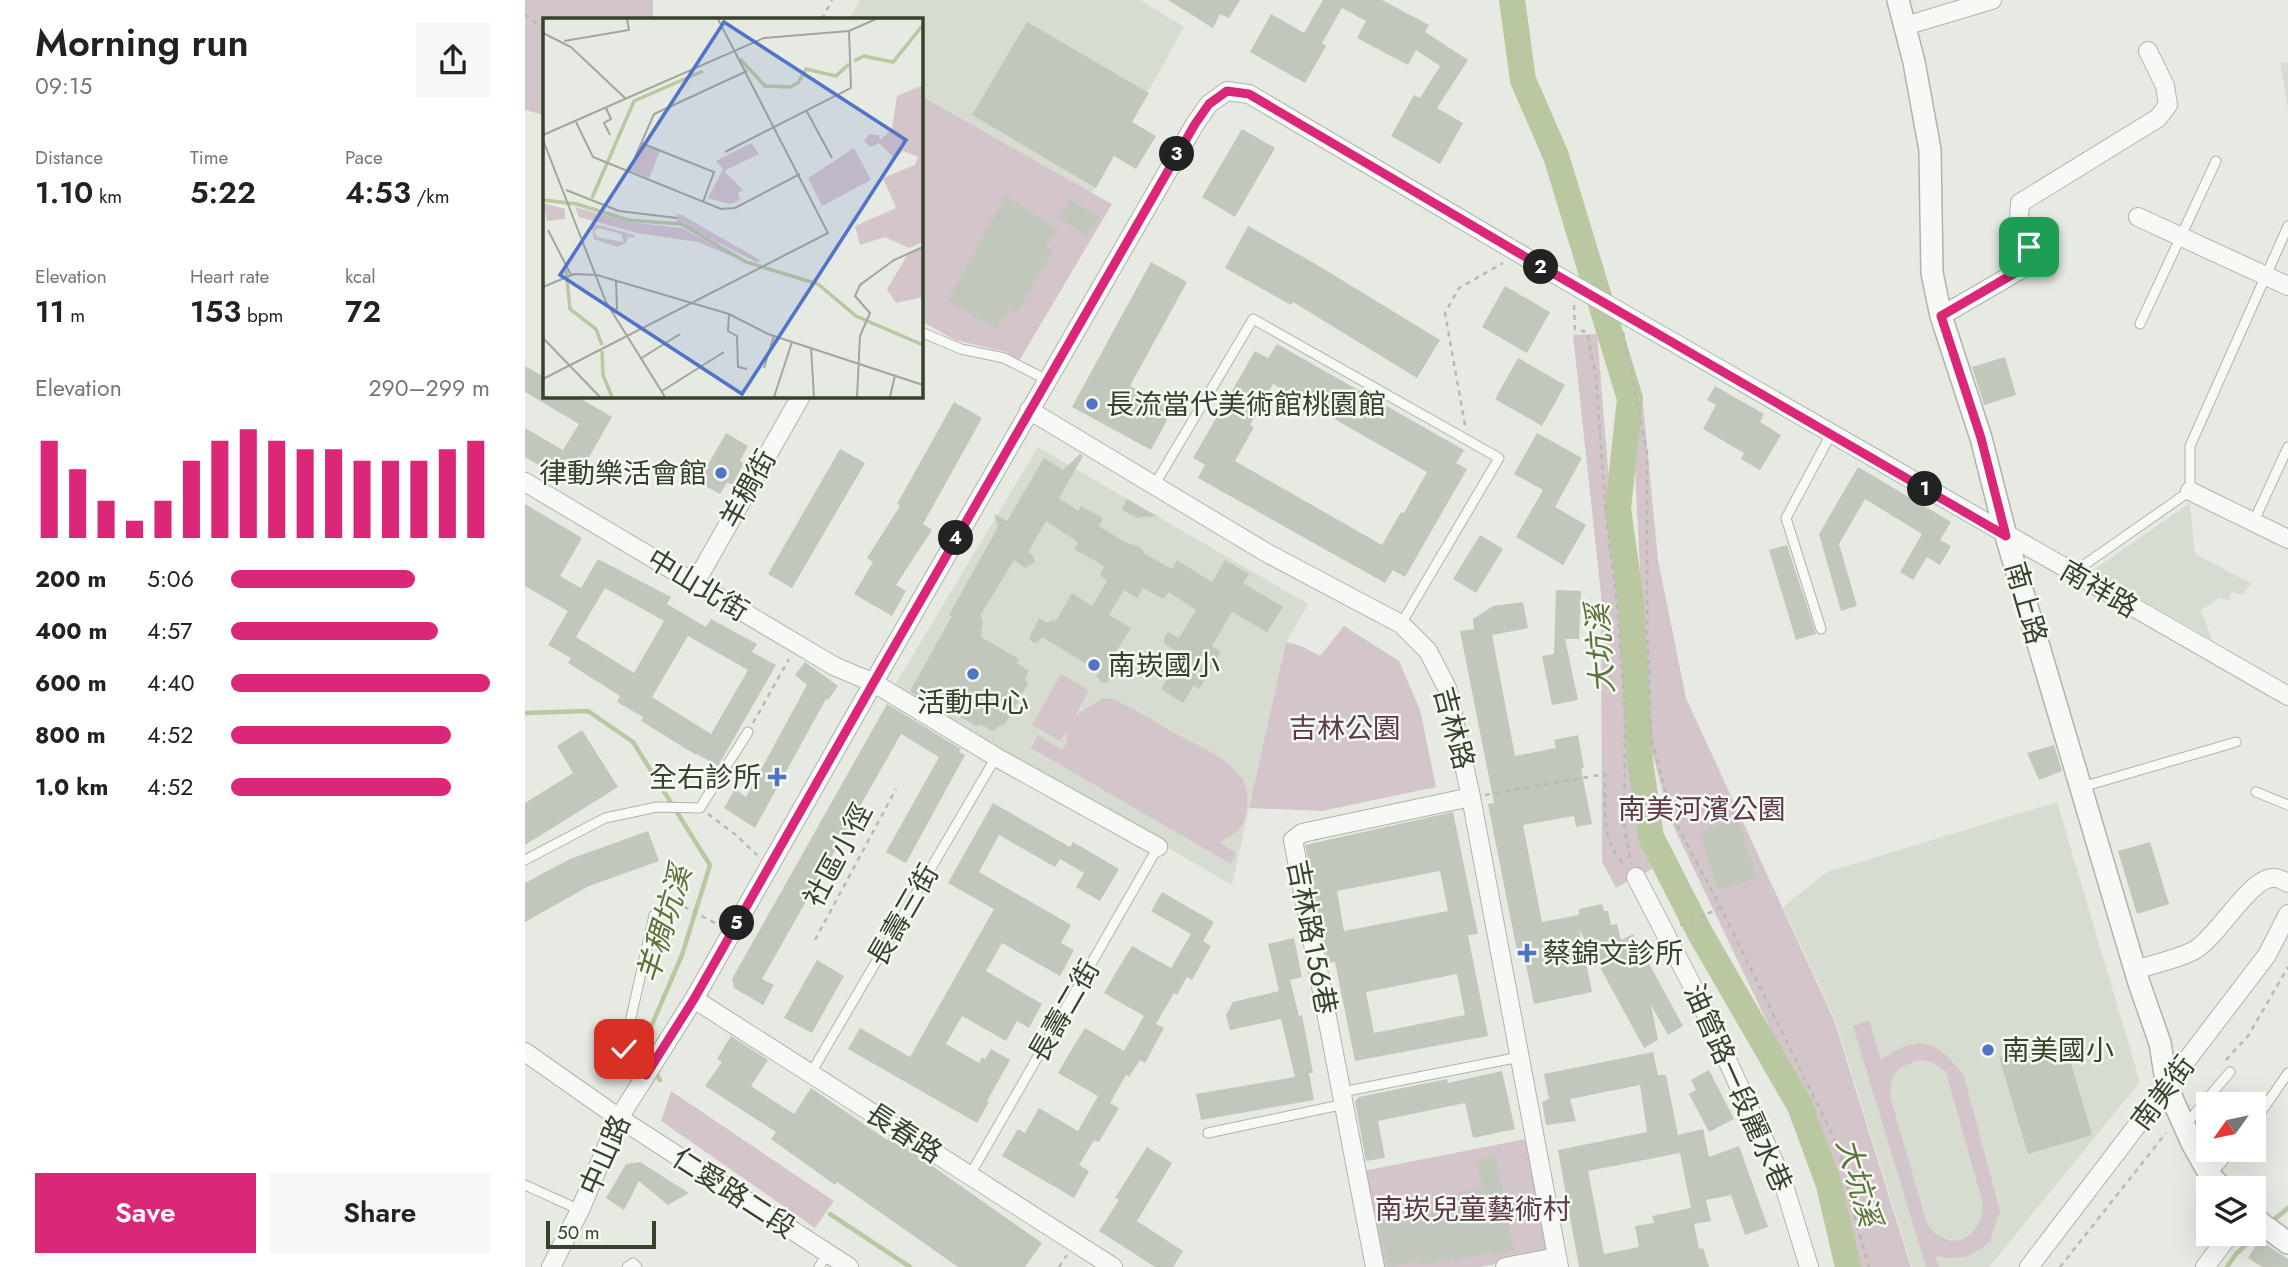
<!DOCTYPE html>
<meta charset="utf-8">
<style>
:root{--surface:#fff;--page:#f6f6f6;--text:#222;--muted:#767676;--accent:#db2777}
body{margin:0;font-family:Jost,"Noto Sans TC",sans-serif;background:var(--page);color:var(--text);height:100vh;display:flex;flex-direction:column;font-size:26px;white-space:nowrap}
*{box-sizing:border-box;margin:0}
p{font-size:23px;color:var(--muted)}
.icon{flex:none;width:38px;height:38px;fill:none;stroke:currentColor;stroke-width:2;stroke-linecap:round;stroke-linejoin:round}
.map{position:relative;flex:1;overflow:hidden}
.drawer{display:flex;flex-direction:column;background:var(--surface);width:525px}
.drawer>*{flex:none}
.needle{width:46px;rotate:237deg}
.fabs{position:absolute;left:1671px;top:1092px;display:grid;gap:14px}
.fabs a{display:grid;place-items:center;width:70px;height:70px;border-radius:0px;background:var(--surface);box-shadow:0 7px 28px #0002;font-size:35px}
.scale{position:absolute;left:21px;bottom:18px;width:110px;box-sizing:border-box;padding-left:7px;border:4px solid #37422c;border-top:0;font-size:19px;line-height:24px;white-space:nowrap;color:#37422c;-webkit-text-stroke:5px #f6f8f3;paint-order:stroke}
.pin{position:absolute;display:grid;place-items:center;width:60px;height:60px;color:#fff;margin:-30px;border-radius:14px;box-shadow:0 4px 10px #0006}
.km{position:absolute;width:35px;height:35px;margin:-18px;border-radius:50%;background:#222;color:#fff;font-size:19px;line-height:35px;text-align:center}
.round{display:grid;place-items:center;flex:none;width:74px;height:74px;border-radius:0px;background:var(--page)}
.overview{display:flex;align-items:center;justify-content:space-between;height:119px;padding:0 35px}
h1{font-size:38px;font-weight:600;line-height:52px}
.figures{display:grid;grid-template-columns:repeat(3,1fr);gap:10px;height:119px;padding:7px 35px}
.figures div{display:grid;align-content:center}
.figures b{font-size:30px;font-weight:600}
.figures small{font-size:19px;font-weight:400}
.figures p{font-size:19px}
.chart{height:196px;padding:14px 35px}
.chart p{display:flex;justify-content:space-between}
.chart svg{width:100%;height:126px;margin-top:7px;stroke:var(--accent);stroke-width:6}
.action{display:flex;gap:14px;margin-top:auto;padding:14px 35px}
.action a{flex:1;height:80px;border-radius:0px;background:var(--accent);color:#fff;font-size:28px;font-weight:600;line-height:80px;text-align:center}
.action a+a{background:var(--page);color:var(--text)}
ul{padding:0 35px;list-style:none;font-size:23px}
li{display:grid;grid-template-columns:112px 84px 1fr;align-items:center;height:52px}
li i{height:18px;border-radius:9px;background:var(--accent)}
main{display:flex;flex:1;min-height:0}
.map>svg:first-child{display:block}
.built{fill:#d7dcd1}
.green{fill:#d4c5cb;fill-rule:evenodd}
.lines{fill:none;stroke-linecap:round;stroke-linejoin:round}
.stream{stroke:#bac8a1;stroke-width:4.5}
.river{stroke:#bac8a1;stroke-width:26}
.building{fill:#c1c7bb;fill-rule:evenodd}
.service-casing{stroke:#afb4a8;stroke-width:11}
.minor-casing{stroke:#afb4a8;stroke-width:20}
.tertiary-casing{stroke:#afb4a8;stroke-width:24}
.path{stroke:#b6bbb1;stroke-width:2.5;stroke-dasharray:5 5;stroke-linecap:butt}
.service{stroke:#f7f9f6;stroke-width:9}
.minor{stroke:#f7f9f6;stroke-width:18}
.tertiary{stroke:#f7f9f6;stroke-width:21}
.route-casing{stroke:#fff;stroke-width:14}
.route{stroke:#db2777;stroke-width:9}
.poi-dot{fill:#5174c6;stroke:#f6f8f3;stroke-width:2.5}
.labels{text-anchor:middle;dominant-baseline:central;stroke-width:5;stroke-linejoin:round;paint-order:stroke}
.poi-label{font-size:28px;fill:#37422c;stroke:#f6f8f3;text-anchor:start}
.street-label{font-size:28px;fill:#37422c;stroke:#f6f8f3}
.park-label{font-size:28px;fill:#5c3a46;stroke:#f6f8f3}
.water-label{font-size:30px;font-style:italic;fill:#5b7338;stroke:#f6f8f3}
.inset-river{fill:none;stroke:#bac8a1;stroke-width:3.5}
.inset-road{fill:none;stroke:#a1a79a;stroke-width:2}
.view{fill:#5174c6;fill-opacity:0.15;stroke:#5174c6;stroke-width:3.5}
.inset-edge{fill:none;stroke:#37422c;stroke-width:3.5}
</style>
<main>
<section class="drawer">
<div class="overview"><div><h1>Morning run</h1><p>09:15</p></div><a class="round"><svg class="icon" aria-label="share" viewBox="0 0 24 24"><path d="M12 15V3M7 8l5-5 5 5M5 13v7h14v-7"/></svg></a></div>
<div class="figures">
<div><p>Distance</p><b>1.10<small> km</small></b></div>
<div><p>Time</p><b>5:22</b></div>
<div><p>Pace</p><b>4:53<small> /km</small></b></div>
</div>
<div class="figures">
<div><p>Elevation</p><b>11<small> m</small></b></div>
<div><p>Heart rate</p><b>153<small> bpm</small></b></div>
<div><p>kcal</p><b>72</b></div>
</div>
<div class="chart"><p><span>Elevation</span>290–299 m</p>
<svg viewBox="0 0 160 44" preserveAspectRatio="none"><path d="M5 44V10M15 44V20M25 44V31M35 44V38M45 44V31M55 44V17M65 44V10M75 44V6M85 44V10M95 44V13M105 44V13M115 44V17M125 44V17M135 44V17M145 44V13M155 44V10"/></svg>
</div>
<ul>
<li><b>200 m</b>5:06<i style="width:71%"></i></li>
<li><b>400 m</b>4:57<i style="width:80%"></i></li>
<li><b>600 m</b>4:40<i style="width:100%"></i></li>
<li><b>800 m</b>4:52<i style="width:85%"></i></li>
<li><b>1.0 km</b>4:52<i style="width:85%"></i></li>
</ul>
<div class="action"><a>Save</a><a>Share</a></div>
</section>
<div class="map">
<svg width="1763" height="1267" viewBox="0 0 1763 1267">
<rect width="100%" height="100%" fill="#e7eae3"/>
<path class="built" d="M335,0H615L659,27L567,193L396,96V19H324Z
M1763,62V109L1755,63Z
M513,447L783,604L761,642L707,885L368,688Z
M1665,503L1670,554L1726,583L1718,595L1707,592L1704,600L1694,598L1676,610L1687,640L1567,571Z
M1532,802L1615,1082L1464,1267H1387L1310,1020L1258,907L1302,872Z"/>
<path class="green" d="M0,0H128V19H19V115L0,110Z
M396,96L587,204L494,361L481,352L430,340L396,321Z
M1072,334L1113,833L1127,869L1091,888L1077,862L1076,594L1048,335Z
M1118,404L1133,560L1161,698L1309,1020L1386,1267H1333L1278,1097L1145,819L1123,737L1107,405Z
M819,626L874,661L895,710L911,787L797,811L724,808L761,642L776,646L795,656Z
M536,674L564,690L550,716L576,699L585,698C607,707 627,720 647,732C669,744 699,755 715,776C723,786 724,800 721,812C719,829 708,836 694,842L711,853L706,864L506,748L513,735L537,750L541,744L542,730L535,741L507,725Z
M1344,1020L1356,1060C1395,1032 1412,1040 1439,1076L1475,1211L1465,1241L1454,1250L1441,1257L1425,1258L1410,1256L1414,1267H1401L1328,1026ZM1394,1060L1408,1062L1421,1072L1458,1204C1456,1240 1425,1255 1402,1224L1365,1096C1365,1073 1373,1067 1394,1060Z
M146,1091L309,1201L290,1228L136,1121Z
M1001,1139L1023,1254L955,1267H857L838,1171Z"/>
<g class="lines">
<path class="stream" d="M0,713L63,711L108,742L185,865L157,955L116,1050L124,1063
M129,1070L135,1080
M305,1214L385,1267
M1745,1223L1763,1208
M1702,1267L1711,1254L1736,1231"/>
<path class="river" d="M987,0L998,80L1031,156L1105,399L1093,508L1106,603L1115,761L1126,837L1175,933L1275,1106L1304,1185L1323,1267"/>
</g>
<path class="building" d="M643,0H715L704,18L695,14L688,28Z
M798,0H857L904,25L900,32L943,60L912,108L938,123L915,164L866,136L889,95L895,98L915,66L891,50L883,65L832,38L841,21L817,8L797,43L801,46L780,83L725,52L746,14L779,33Z
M502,22L624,93L607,122L631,136L611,169L589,156L571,188L447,115Z
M717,129L750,148L710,217L677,197Z
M480,196L533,229L521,246L528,251L491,314L484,309L472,329L422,301Z
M545,199L574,217L562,236L533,218Z
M723,226L789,263L915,340L892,378L768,302L766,305L700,268Z
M626,262L662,282L605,386L648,409L626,450L547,407Z
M980,286L1025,312L1002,353L957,327Z
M752,344L939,450L931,463L942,469L880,577L868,570L860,583L673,478L680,465L668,458L730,351L743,358ZM748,384L902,472L879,513L876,512L857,545L710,461L729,427L725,425Z
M1480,357L1491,395L1459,405L1447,367Z
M993,358L1040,385L1017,426L970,399Z
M0,366L19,377V396H51L87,417L48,485L0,457V428L38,450L54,424L0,392Z
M1190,386L1239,414L1235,422L1256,435L1235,470L1216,459L1219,453L1178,429L1191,405L1182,400Z
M429,402L457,418L398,524L407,530L371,585L381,591L367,616L329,594L348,562L342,558L375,506L372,504Z
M201,433L223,446L215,461L219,463L208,484L202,483L195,494L173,482Z
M1012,433L1057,458L1030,507L1061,525L1038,565L991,537L1018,490L989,474Z
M315,449L340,463L267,588L243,574Z
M555,454L558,456L534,498L553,511L556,506L578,518L574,526L600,542L615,547L620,554L647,569L652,560L687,582L700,560L724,574L718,583L758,607L742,632L707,612L687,646L696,652L674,689L669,685L658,703L636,689L655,654L639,643V638L643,632L654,638L671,610L644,592L638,599L618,588L612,598L599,590L584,615L606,628L589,655L594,663L583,682L577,683L571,676L575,672L517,637L513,642L508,643L504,638L514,618L523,623L527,620L531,621L547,593L567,606L582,581L575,575L579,566L549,549L553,542L521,521L503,552L508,556L510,562L500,568L489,560L455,616L458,620L456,637L494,659L492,663L504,671L500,678L503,684L480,724L472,727L469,732L455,724L453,727L402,698L401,701L385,691L427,616L424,615L473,527L469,514L482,521L519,458L538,470Z
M1333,467L1426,522L1415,540L1426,546L1415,565L1402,557L1388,580L1375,572L1397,534L1340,499L1314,544L1332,606L1316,611L1294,534Z
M602,499L632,516L612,518L597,510Z
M0,504L57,538L35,576L56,588L73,559L146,597L142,604L181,627L186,619L232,644L227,652L251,665L193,766L172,754L171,755L116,721L118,717L92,702L95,696L43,663L46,658L23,645L43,611L0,586ZM80,588L139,621L109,673L51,637ZM163,636L223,670L186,734L127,697Z
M955,535L978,549L951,593L928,579Z
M1262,545L1291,634L1271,640L1244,550Z
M1031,590L1056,591L1054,639H1040L1053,700L1027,705L1017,656L1029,654Z
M998,602L1003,628L967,635L990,756L1031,748L1029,740L1053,735L1059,768L1056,769L1067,824L1051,827L1049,816L998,825L1017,922L1054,915V909L1077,904L1079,911H1083L1086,925L1092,924L1096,940L1108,934L1158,1026L1143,1035L1126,1005L1133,1040L1119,1048L1054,929L1067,992L1009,1004L999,955L993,956L963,804L969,803L935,631L949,629L948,619L968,606Z
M280,662L313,686L303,700L301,699L230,828L199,808L210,789L221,797L282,685L270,675Z
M362,704L436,749L434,752L440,755L381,863L361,852L414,757L376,734L237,979L249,985L238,1005L209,988L207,979Z
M57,730L93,787L0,845V803L48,773L32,746Z
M1529,745L1537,771L1514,780L1502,753Z
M468,803L545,847L548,842L594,869L575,901L551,887L559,873L535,859L530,867L474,835L454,872L546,925L536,943L549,950L535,976L477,943L461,971L517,1004L504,1028L492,1021L481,1041L437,1016L421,1044L454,1063L457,1057L460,1059L466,1049L485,1060L462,1101L464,1102L452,1123L323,1049L335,1028L385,1057L469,909L423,883Z
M928,812L953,934L943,935L963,1036L830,1061L810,962L803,963L780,845ZM915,871L923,911L819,931L812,891ZM932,974L940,1015L849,1033L841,992Z
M1213,819L1232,878L1193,890L1174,831Z
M123,831L134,861L64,886L0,922V883L45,859Z
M1625,842L1644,904L1612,914L1593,851Z
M637,892L689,922L678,941L686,946L667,980L662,977L652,995L649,993L631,1024L639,1028L620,1063L615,1060L604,1077L601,1075L585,1103L594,1108L574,1142L569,1140L554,1165L564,1171L549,1198L477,1156L493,1129L500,1133L514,1108L553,1131L573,1096L533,1073L544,1054L560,1028L599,1051L619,1016L579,993L590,974L607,946L646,968L666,934L626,911Z
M769,938L777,977L765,980L774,1016L777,1015L788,1073H784L789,1100L676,1120L671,1094L770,1077L756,1019L705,1030L701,1015L708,1002L754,991L743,944Z
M292,960L319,976L287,1033L259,1018Z
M206,1036L243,1060L226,1086L269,1114L286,1088L362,1140L364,1137L383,1149L517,1243L500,1267H433L312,1182L310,1185L246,1139L251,1132L180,1086L197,1062L192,1059Z
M1539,1039L1567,1135L1503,1154L1474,1057Z
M1128,1052L1133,1075H1141L1153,1135L1178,1129L1184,1157L1214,1146L1243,1227L1220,1235L1206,1195L1181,1200L1186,1221L1169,1224L1174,1249L1178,1248L1184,1267H1054L1033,1150L1122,1132L1115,1085L1045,1099L1051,1121L1021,1125L1017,1102L1024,1099L1019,1074ZM1155,1153L1166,1208L1127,1216L1129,1223L1110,1226L1114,1247L1079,1254L1063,1171Z
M1184,1070L1209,1119L1184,1132L1164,1094L1171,1090L1166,1080Z
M977,1071L990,1129L948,1138L940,1103L853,1121L860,1158L841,1161L830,1101L834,1097L922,1079L923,1083Z
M622,1147L647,1163L612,1221L658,1251L648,1267H630L574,1231L594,1200L590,1198Z
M971,1156L989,1251L969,1255L968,1252L930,1260V1257L895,1265L894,1261L863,1267L852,1218L872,1213L873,1217L919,1207L917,1196L957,1188L951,1160Z
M115,1162L164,1193L143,1205L114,1181L99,1210L81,1198L101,1164Z
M1734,1240L1763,1259V1267H1737L1723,1258Z"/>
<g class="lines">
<defs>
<path id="service" d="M1615,324L1691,161
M396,332L436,349L479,358L522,380
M630,484L728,319L974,458L876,624
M1728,523L1763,447
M1549,572L1665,491V446L1763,226
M1296,629L1261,518L1306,434
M1557,787L1711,742
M1731,792L1763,805
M0,860L80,818L132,807L175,808L223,732
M286,1073L471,757
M121,1075L99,1049L129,915
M817,1092L995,1057
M1729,1122L1763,1073
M1661,1124L1705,1072
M683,1133L820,1104
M1686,1174L1708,1150
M445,1175L633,847
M0,1185L55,1210
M102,1267L108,1263L112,1267
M294,1267L303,1253"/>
<path id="minor" d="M1380,26L1467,0
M1613,217L1763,286
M1416,316L1502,266L1507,259L1494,217L1495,203L1633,118L1643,105L1640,86L1623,51
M504,410L742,553L876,624L903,651L922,688L946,797L1034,1267
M0,482L309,666L349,683L471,757L633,847
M1665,491L1763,539
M170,583L276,396
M1111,877L1171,993L1257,1179L1284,1267
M1610,970C1628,964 1650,960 1668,951C1692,939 1724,878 1748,878C1752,877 1759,881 1763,883
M169,999L588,1267
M0,1052L94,1118L324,1267
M26,1267L55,1210L94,1118L169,999L358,666L670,124L684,104L702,91L724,94L1014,265L1763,696
M850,1267L768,840L777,833L946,797
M980,1267L1032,1257
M1504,1267L1742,955L1763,914
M1680,1267L1705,1234"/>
<path id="tertiary" d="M1373,0L1389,62L1405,150L1407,273L1416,316L1456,438L1481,536L1614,983L1635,1043L1642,1087L1667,1143L1685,1175L1697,1188
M1729,1218L1763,1243"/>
</defs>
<use href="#service" class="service-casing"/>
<use href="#minor" class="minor-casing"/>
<use href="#tertiary" class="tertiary-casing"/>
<path class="path" d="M0,14L19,30
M297,19L307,0
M1049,305L1050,329L1062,332L1071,377L1081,518L1092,603L1100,714L1099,826L1106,864
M1098,332L1122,453V622L1126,737L1147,816L1196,908L1315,1150L1327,1209L1344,1267
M940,425L920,313L934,288L978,263
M228,723L264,659
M960,795L1080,774C1081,810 1074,839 1101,867
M183,814L211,835L232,855
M150,902L192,924
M1155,925L1194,909
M290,940L371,789
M1701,1060L1723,1036L1763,967
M534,1267L542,1255
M1535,1267L1641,1133"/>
<use href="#service" class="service"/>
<use href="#minor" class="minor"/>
<use href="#tertiary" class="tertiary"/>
</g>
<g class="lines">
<defs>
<path id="route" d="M99,1049L121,1075L169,999L358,666L670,124L684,104L702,91L724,94L1014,265L1481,536L1456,438L1416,316L1502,266L1507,259L1504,247"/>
</defs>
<use href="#route" class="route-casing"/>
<use href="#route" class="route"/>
</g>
<g class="poi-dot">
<circle cx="567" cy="404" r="7"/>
<circle cx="196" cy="473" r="7"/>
<circle cx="569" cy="665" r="7"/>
<circle cx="448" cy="674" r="7"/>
<path d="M248.5 766.5h7v7h7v7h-7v7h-7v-7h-7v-7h7z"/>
<path d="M998.5 942.5h7v7h7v7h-7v7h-7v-7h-7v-7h7z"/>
<circle cx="1463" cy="1050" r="7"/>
</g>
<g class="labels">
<g class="poi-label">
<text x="581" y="404">長流當代美術館桃園館</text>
<text x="182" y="473" text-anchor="end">律動樂活會館</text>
<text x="583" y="665">南崁國小</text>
<text x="448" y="702" text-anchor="middle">活動中心</text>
<text x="236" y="777" text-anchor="end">全右診所</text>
<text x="1018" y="953">蔡錦文診所</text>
<text x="1477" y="1050">南美國小</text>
</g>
<g class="street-label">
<text transform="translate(223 489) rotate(-61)">羊稠街</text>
<text transform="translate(173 585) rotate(31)">中山北街</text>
<text transform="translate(1574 589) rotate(30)">南祥路</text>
<text transform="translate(1501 603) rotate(74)">南上路</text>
<text transform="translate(929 728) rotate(75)">吉林路</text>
<text transform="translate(313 855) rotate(-62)">社區小徑</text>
<text transform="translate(378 915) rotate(-60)">長壽三街</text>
<text transform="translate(787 937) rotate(79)">吉林路156巷</text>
<text transform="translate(539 1011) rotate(-60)">長壽二街</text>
<text transform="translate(1213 1088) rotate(66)">油管路一段麗水巷</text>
<text transform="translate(1638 1093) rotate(-53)">南美街</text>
<text transform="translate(379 1133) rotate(33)">長春路</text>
<text transform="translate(80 1155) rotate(-66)">中山路</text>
<text transform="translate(209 1193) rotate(33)">仁愛路二段</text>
</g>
<g class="park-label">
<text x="820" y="728">吉林公園</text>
<text x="1177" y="809">南美河濱公園</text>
<text x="948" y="1209">南崁兒童藝術村</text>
</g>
<g class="water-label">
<text transform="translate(1075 649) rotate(-94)">大坑溪</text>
<text transform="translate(139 924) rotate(-73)">羊稠坑溪</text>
<text transform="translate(1334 1182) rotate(74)">大坑溪</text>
</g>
</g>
<g transform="translate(18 18)">
<rect width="380" height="380" fill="#e7eae3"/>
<path d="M380,67V224L366,230L342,219L317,227L312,208L353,190L340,160L372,147L375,139L360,133L352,141L336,125L327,129L321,123L327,116L336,117L337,122L349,111L354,78ZM208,125L216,136L181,153L200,172L195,175L197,182L187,186L165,180L180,151L173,143ZM98,126L117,133L106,160L87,152ZM311,130L328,162L279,188L265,160ZM0,185L22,191V201L4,203ZM32,189L86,204L139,210L202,244L155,224L94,215L36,199ZM134,196L139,197L217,242L215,245L133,203ZM48,205L92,217L91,220L85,219L83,225L74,229L51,221ZM56,210L78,216L81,224L54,219L51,213ZM380,230V279L353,285L344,271L365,236Z" fill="#d4c5cb" fill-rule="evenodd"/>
<path class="inset-river" d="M197,41L222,68L247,69L255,65L263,51L293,58L306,46M311,43L321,38L350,44L380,7M49,180L91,83L160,53M0,182L34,186L85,202L138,206L203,244L275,266L313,298L380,327M23,252L27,291L53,311L59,327M59,333L60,357L69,379"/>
<path class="inset-road" d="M0,15L28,29L83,81M21,23L86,12L84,1M63,90L68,101L61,105L67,117M263,92L289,140M33,104L50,139L178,191L192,190L257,156M0,117L221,20L306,13L333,1M0,122L63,284L122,379M98,125L171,154L160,184M182,134L308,70L306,13M86,153L111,96L204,53M23,172L76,193L134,200M5,212L28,257M0,269L31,256L54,257L186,296L225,316L380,367M70,295L74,290L73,263M186,296L185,313L194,318L195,349L204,351M0,320L57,379M268,330L271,379M97,341L137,316M221,350L231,318M0,361L285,215L175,1M119,373L181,334M231,379L249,324M314,379L317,318L327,295L312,278L317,267L351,242L380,229M347,379L352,357"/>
<path class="view" d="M181,4L363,122L199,376L17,257Z"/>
<rect width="380" height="380" class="inset-edge"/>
</g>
</svg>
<div class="fabs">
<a><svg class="needle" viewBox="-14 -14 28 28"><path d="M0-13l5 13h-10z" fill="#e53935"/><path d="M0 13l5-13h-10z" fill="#767676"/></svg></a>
<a><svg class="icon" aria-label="layers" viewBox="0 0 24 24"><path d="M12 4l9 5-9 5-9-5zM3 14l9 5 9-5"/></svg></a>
</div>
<div class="scale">50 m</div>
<div class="pin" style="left:1504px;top:247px;background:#1e9e55"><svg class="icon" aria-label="arrive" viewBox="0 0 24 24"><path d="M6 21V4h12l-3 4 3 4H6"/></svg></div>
<div class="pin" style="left:99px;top:1049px;background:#d93025"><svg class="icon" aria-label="check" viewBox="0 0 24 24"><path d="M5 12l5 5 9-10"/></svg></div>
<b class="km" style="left:1400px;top:489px">1</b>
<b class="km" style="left:1016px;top:267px">2</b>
<b class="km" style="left:652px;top:154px">3</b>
<b class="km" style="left:431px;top:538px">4</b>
<b class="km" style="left:212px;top:923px">5</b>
</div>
</main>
